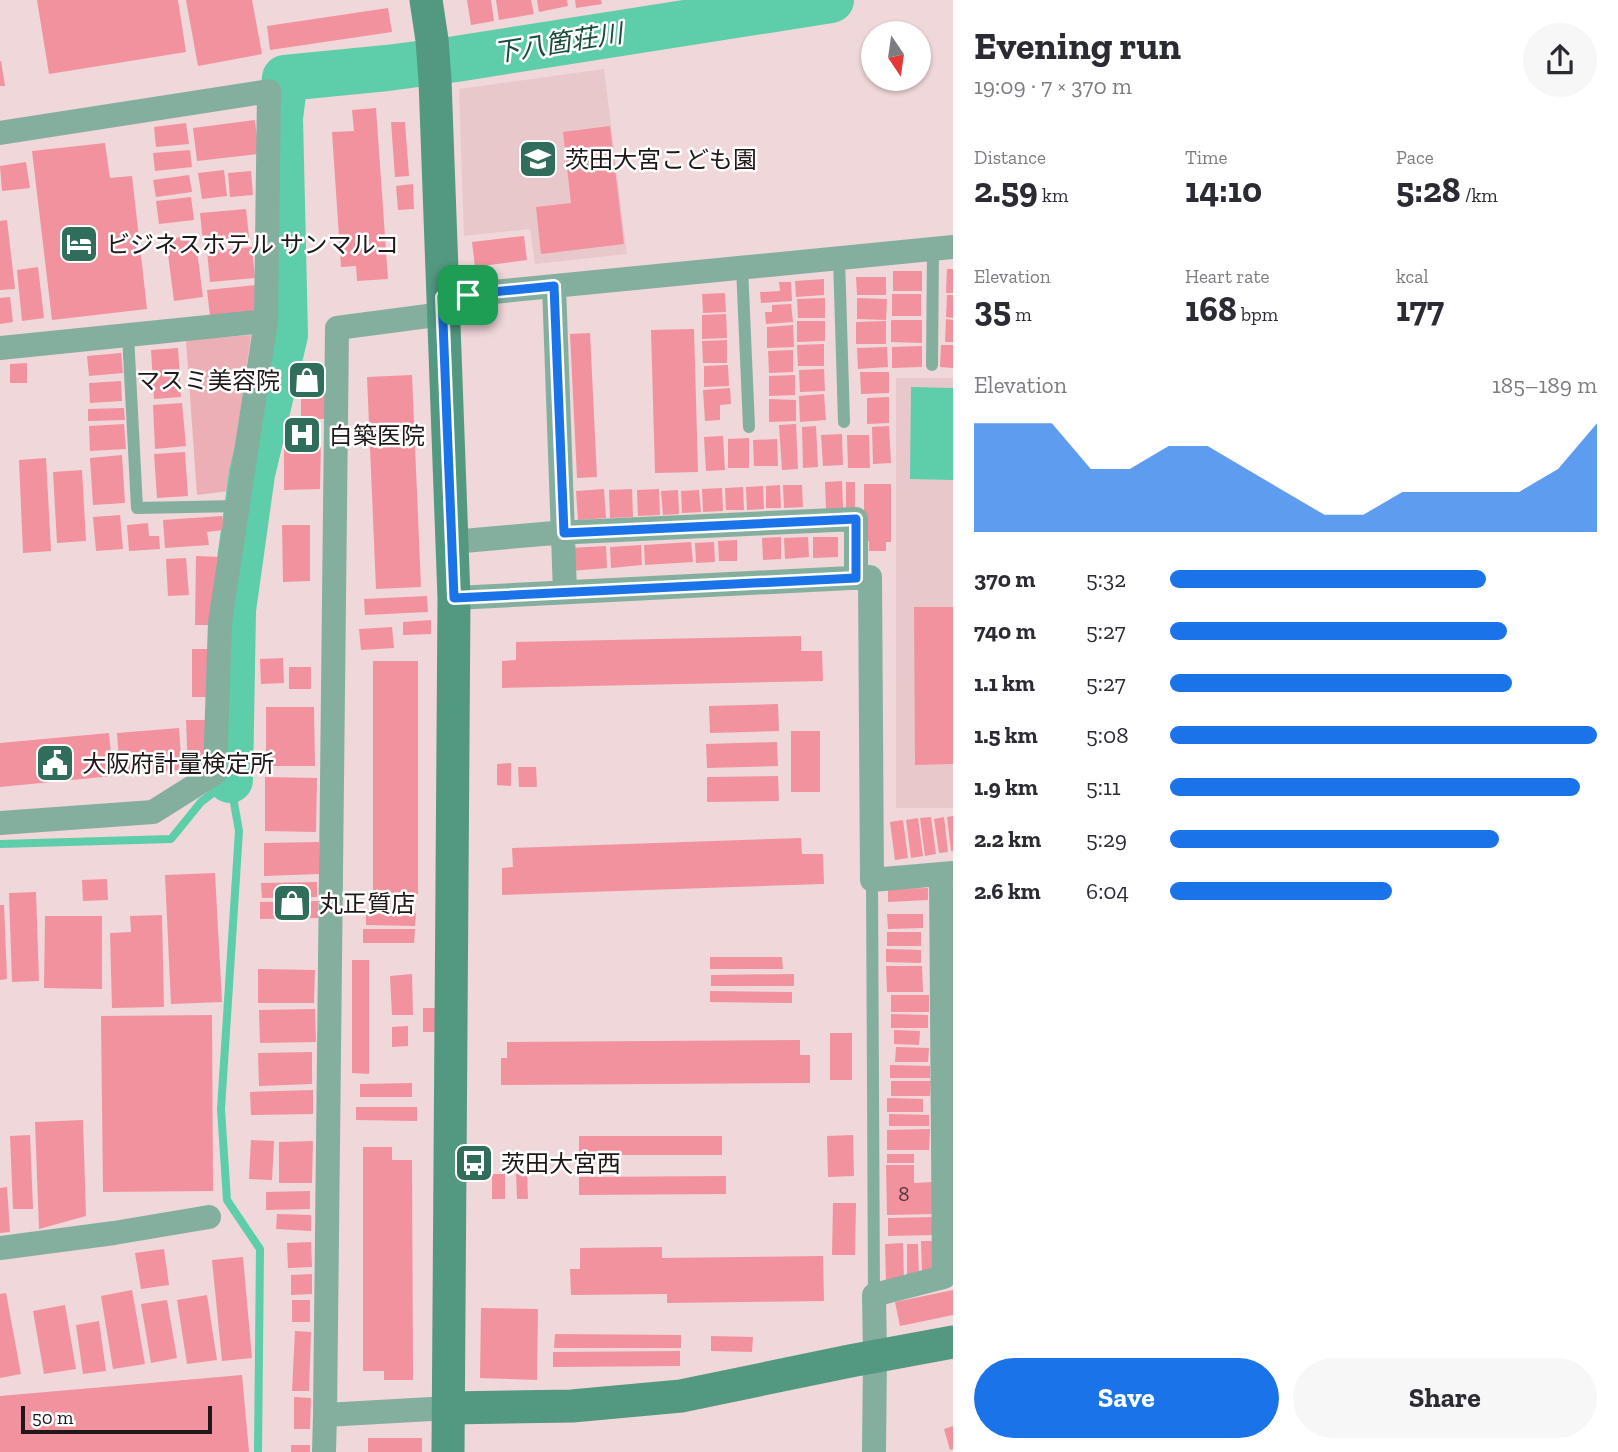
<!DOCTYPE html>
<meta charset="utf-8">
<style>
:root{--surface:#fff;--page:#f7f7f7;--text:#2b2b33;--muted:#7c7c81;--accent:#1a73e8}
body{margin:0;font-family:"Zilla Slab","Noto Sans JP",serif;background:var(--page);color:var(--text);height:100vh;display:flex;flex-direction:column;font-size:26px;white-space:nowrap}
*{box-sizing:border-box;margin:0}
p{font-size:23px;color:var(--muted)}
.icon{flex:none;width:38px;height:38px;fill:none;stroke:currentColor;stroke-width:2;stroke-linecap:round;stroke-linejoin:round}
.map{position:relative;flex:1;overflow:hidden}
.panel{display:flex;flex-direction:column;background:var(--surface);width:665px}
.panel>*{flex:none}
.needle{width:46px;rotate:167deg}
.tools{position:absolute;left:861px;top:21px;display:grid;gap:14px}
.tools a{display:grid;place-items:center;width:70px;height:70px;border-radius:50%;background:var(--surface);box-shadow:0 2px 5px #0004;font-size:35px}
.scale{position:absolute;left:21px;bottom:18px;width:191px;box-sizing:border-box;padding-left:7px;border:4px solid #1f1718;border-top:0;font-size:19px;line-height:24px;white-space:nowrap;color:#1f1718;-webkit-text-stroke:5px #fff;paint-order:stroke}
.pin{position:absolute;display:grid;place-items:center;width:60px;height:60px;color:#fff;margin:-30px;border-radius:14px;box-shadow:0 4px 10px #0006}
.round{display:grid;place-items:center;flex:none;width:74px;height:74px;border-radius:37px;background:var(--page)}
.headline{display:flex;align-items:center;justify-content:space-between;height:119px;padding:0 21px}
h1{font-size:38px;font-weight:800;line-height:52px}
.metrics{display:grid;grid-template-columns:repeat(3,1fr);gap:10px;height:119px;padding:7px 21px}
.metrics div{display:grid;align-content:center}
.metrics b{font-size:35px;font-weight:800}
.metrics small{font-size:19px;font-weight:400}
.metrics p{font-size:19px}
.chart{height:196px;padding:14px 21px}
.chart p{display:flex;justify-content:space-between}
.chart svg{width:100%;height:126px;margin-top:7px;fill:var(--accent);opacity:.7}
.button{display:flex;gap:14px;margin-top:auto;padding:14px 21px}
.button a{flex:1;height:80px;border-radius:42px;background:var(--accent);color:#fff;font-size:28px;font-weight:800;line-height:80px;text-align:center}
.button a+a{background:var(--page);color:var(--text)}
ul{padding:0 21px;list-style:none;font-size:23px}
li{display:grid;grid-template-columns:112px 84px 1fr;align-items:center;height:52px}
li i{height:18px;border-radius:9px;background:var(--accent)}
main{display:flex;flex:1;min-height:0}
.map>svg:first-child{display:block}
.built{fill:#e9c8cb}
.green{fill:#ecafb5}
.water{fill:#5dcdaa}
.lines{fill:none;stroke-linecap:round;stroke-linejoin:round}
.stream{stroke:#5dcdaa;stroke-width:8}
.river{stroke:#5dcdaa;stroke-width:46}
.building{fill:#f2929e}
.lane{stroke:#84af9f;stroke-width:12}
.street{stroke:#84af9f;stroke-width:24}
.secondary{stroke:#539881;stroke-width:33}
.route-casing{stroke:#fff;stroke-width:14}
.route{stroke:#1a73e8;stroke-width:9}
.labels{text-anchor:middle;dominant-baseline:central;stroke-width:5;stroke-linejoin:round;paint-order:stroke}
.number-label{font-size:21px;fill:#54363a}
.poi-label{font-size:24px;fill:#1f1718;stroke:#fff;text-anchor:start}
.water-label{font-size:26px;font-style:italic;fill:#1d4c3d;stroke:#fff}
</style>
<main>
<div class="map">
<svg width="953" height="1452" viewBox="0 0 953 1452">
<rect width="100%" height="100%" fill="#f0d7d9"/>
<path class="built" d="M604,69L627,254L535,264L530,229L464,236L459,89Z
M896,378H953V808H896Z"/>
<path class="green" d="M251,335L229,491L197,495L186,340Z"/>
<path class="water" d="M911,387L953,388V480L910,479Z"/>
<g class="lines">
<path class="stream" d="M0,844L171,839L201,802L230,780L239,831L221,1109L227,1200L260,1249L258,1452"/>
<path class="river" d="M230,780L233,610L252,474L285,335L280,118L285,78L387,68L456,59L831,0"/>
</g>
<path class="building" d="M37,0H178L186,52L49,74Z
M186,0H252L262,54L198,66Z
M467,0H491L494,21L471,25Z
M496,0H531L534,14L499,20Z
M537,0H567L568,6L539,12Z
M575,0H601L602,4L576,8Z
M388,8L392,32L270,50L267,26Z
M0,61H1L5,86H0Z
M376,108L388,279L357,281L356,266L341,267L332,132L354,131L352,110Z
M255,120L259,154L197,161L193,128Z
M391,122H405L409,176L395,177Z
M186,123L189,144L156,147L154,127Z
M610,126L624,244L541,254L536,207L571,203L563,132Z
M105,143L110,178L132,176L147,309L52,320L32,151Z
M190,150L192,167L155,171L153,153Z
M26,162L30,188L2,191L0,166Z
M224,170L227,196L202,199L198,173Z
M251,171L253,195L230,197L228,173Z
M189,175L192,192L156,197L153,180Z
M413,184L414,209L398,210L396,186Z
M191,197L194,220L159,224L156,201Z
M246,209L249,237L203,242L200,213Z
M7,220L15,289L0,290V221Z
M195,235L203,297L174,301L166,239Z
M524,236L527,260L475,267L472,242Z
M252,247L255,278L210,282L207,251Z
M38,267L44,318L22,321L17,270Z
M947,269H953V293H946Z
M893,271H922V291H893Z
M856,277H886V295H857Z
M824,279V295L796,297L795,281Z
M779,282H791L792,301L761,303L760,292L780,291Z
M256,285L258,311L210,316L207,290Z
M725,293L726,312L703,313L702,294Z
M892,294H921V316H892Z
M947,295H953V318L946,317Z
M10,297L13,322L0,324V298Z
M825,298V318H798L797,299Z
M857,298L887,299L886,320L857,319Z
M791,304L793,322L766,324L765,312H772V305Z
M726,314L727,338L702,339V315Z
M946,319L953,320V342H945Z
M892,320H922V343L891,342V321Z
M797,321H825V341L797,342Z
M886,321V344H856V322Z
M793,325L794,347L767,348V327Z
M694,329L698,472L655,473L651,330Z
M590,333L597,477L577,478L570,334Z
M727,340V363H703L702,341Z
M824,344V366H798L797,345Z
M941,345H953V368L940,367Z
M922,346V367L892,368V347Z
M887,347L888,367L858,369L857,348Z
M178,348L181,397L154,399L151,350Z
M793,350V372L769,373L768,351Z
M121,353L123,373L89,376L87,356Z
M27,363V383H10V364Z
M728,365L729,386L704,387V366Z
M824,369L825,391L800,392L799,370Z
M860,372H889V393L861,394Z
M412,375L421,587L376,589L367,377Z
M795,375V395L769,396V376Z
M121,381L122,401L90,403L89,383Z
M301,382H325V419H301Z
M730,388L731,404L720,405V420L705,421L703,390Z
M824,394L826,420L800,422L799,396Z
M889,397V423L867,424V398Z
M769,399L796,400V421L769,422Z
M182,403L186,446L155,449L153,405Z
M124,408L125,420L88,421V409Z
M124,424L126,449L90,451L89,426Z
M796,424L798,469L782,470L779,425Z
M816,426L818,467L803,468L802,427Z
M889,426L891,463L873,464L872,427Z
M842,434L843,465L823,466L821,435Z
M847,435H869L870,468H848Z
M723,436L725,470L706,471L704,437Z
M749,438V468H728V439Z
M777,439L778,466H754L753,440Z
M284,440H321L320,489L284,490Z
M185,452L188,496L157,498L154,454Z
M122,455L125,503L93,505L90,458Z
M46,458L51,551L23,553L19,460Z
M82,470L86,541L57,543L53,472Z
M842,481L843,508L826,509L825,482Z
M846,482H855V508H846Z
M864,484H891V542H886V551H869V541H864Z
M780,485L781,508H766V486Z
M783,485H802L803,507L784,508Z
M763,486L764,509L747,510L746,487Z
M743,487L744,510H726L725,488Z
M722,488L723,511L703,512L702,489Z
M604,489L606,518L578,520L576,491Z
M632,489L633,517L610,518L609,490Z
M659,489L660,515L638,516L637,490Z
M678,490L679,514L663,515L661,491Z
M699,490L701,512L682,513L681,491Z
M120,515L123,549L96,551L93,517Z
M222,516L224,530L207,532L209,545L165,548L163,520Z
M148,523L149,536H159L160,549L129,551L127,525Z
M282,525H310V581L283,582Z
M781,537V559L763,560L762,538Z
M808,537L809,557L785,559L784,538Z
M813,537H838V557L813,558Z
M737,540V561H719L718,541Z
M691,542L693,562L645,565L644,545Z
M714,542L715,562L696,563L695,543Z
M641,545L642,565L611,568L610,547Z
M606,546L607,568L571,571L569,548Z
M196,556L220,557L218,625H195Z
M186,558L189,595L168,596L166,559Z
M427,596L428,612L365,615L364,599Z
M914,607H953V764L915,765Z
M431,620V634L403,635V622Z
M392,627L394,648L361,650L359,629Z
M801,636V651H822L823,681L502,688V661L516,660V642Z
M192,649H211L210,697H192Z
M283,658L284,683L261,684L260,659Z
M373,661H418V894H373Z
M289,667H311V689H289Z
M778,704L779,731L710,733L709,706Z
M266,707H314L315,766H266Z
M186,720H205L207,771L188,772Z
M179,728L182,770L120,774L117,733Z
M791,731H820V792H791Z
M109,733L113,776L0,787V743Z
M777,742L778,766L707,768L706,744Z
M511,763V786L497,785V764Z
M518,767H536L537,787H519Z
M778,776L779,801L707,802V777Z
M265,777L317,778L316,832L265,831Z
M953,816V851H951L947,817Z
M931,817L936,854L925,856L920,818Z
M944,817L948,852L939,853L934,819Z
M918,818L923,856L911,858L906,820Z
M903,820L908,858L895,860L890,822Z
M801,838L802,854H823L824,884L502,895V868L513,867L512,848Z
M319,842L320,874L264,876V843Z
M215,873L222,1002L171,1004L165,875Z
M107,879L108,900L83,901L82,880Z
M317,882V897L262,898L261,883Z
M928,888V900L888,902V889Z
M36,892L39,981L12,982L9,893Z
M318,901V918L260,919V902Z
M0,905H4L7,979L0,980Z
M366,912L416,913L415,926L366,925Z
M887,914H923V928L888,929Z
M162,915L164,1007L112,1008L110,933L131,932L130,916Z
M45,916H102V989L44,988Z
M363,929H415L414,943H363Z
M887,932H921V946H887Z
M886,949L921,950V963L886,962Z
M710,957H782L783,969H710Z
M352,960H369V1074L352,1073Z
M886,966H922L923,992H887Z
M258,969L315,970L314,1003H258Z
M412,974L413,1015H392L390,976Z
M794,974V986H711V975Z
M710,991L792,992V1003L710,1002Z
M891,995H929V1012H891Z
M423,1008H436L437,1032H423Z
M315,1009L316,1042L260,1043L259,1010Z
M891,1014L928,1015V1028H891Z
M212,1015L213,1191L103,1192L101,1016Z
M408,1026V1046L392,1047V1027Z
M894,1030L920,1031L919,1045L894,1044Z
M830,1033H852V1080H830Z
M800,1040V1055H810V1083L501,1085V1058H507V1042Z
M896,1047L929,1048L928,1062H895Z
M312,1052V1084L259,1086L258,1053Z
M890,1065L930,1066V1078H890Z
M891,1081H931L930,1096H891Z
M412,1083V1097H360V1084Z
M313,1090V1114L251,1115L250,1092Z
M887,1098L923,1099V1112H887Z
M356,1107H417V1121L356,1120Z
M889,1114L929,1115V1126H889Z
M83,1120L86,1216L39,1229L35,1122Z
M930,1129L929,1150H887V1130Z
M30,1135L33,1209H13L10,1136Z
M853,1135L854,1176L828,1177L827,1136Z
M579,1136H722V1155H579Z
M251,1140L274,1141L272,1180L249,1179Z
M313,1141L312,1183H279V1142Z
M363,1147H392V1160H412L413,1380H384V1371H363Z
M887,1154H914V1163H887Z
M886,1165H914V1183L933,1182L934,1214L887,1215Z
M527,1173L528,1199H517L516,1174Z
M492,1174H505V1199H492Z
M726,1176V1194L579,1195V1177Z
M7,1187L10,1232L0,1233V1188Z
M310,1191V1209L266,1210V1192Z
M833,1203H856L855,1255H832Z
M277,1214L311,1215V1231L276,1229Z
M935,1217V1235L888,1236V1218Z
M921,1241H936L937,1272H922Z
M311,1242L312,1267L288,1268L287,1243Z
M903,1243L904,1282H886L885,1244Z
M907,1244H918L919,1279H907Z
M662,1247V1258L823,1256L824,1301L667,1303V1294L571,1295L570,1269H580V1248Z
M164,1249L169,1285L141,1289L135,1253Z
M243,1257L252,1358L222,1361L212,1260Z
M312,1274V1294L291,1295V1275Z
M132,1290L145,1364L113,1369L101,1296Z
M953,1290V1315L900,1326L895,1302Z
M6,1293L21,1374L0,1378V1294Z
M207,1295L217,1360L187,1364L177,1300Z
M167,1300L177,1358L151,1363L141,1304Z
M292,1300H310V1322H292Z
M65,1305L76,1369L44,1374L33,1311Z
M481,1308L538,1309L537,1380L480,1378Z
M99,1321L106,1371L83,1374L76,1325Z
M295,1331L311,1332L309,1391H292Z
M555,1334L681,1335V1348H554Z
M711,1336L753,1337L752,1352L711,1351Z
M680,1351V1366L553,1367V1352Z
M242,1375L249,1452H0V1396Z
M294,1397L311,1398L310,1429H294Z
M953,1426V1449L950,1450L944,1429Z
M368,1438H422V1452H368Z
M291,1445H310V1452H291Z"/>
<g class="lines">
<path class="lane" d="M839,258L844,422
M742,267L749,427
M128,335L137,508L238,506
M932,365L933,249
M872,880L874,1295"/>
<path class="street" d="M0,133L269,91L266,321L220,622L215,773L153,812L0,823
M554,286L565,592
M442,297L953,247
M0,348L266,321
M452,542L554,533L856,519V578
M454,598L870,577L872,880L953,873
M0,1248L114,1233L209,1217
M325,1415L337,328L443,314
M324,1452L325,1415L449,1408
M874,1452L875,1356L874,1295L944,1277L941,875"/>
<path class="secondary" d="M426,0L432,40L435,80L454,598L448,1452
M449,1408L572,1406L681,1396L850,1361L953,1342"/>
</g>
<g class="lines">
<defs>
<path id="route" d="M554,286L564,533L856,519V578L454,598L442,297Z"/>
</defs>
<use href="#route" class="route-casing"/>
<use href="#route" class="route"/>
</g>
<defs>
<symbol id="school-square" viewBox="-11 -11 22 22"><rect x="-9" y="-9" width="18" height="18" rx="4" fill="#306d5a" stroke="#fff"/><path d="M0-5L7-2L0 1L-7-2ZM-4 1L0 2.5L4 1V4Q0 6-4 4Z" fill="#fff"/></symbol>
<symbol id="hotel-square" viewBox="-11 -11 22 22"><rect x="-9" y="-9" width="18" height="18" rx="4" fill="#306d5a" stroke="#fff"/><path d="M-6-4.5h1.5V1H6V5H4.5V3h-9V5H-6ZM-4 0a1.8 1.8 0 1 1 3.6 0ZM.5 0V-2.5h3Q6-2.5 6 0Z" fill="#fff"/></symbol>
<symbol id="shop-square" viewBox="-11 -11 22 22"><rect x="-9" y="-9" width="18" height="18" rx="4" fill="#306d5a" stroke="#fff"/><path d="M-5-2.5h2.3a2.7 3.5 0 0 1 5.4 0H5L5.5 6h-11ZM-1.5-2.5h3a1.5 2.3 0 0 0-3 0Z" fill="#fff"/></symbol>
<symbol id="hospital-square" viewBox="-11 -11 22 22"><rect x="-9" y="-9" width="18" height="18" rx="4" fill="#306d5a" stroke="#fff"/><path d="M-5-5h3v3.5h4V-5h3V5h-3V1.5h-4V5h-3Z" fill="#fff"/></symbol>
<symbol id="civic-square" viewBox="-11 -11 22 22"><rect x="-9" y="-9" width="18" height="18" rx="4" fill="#306d5a" stroke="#fff"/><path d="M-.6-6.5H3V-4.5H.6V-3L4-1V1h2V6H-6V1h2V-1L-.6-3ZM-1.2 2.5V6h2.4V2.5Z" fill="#fff"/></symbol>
<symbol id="bus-square" viewBox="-11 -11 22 22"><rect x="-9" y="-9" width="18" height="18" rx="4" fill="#306d5a" stroke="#fff"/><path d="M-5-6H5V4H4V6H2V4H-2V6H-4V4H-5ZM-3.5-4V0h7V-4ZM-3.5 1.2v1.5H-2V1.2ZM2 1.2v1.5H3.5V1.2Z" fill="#fff"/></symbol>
</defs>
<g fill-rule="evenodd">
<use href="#school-square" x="516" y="137" width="44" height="44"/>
<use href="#hotel-square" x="57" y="222" width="44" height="44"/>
<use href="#shop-square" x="285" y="358" width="44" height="44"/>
<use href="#hospital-square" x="280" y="413" width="44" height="44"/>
<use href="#civic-square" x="33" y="741" width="44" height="44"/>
<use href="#shop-square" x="270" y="881" width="44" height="44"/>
<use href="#bus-square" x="452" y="1141" width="44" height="44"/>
</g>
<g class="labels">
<g class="number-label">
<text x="904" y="1193">8</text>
</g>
<g class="poi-label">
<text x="565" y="159">茨田大宮こども園</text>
<text x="106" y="244">ビジネスホテル サンマルコ</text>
<text x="280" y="380" text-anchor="end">マスミ美容院</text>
<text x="329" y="435">白築医院</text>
<text x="82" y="763">大阪府計量検定所</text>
<text x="319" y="903">丸正質店</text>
<text x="501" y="1163">茨田大宮西</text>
</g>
<g class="water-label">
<text transform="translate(558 43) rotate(-9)">下八箇荘川</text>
</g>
</g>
</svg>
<div class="tools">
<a><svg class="needle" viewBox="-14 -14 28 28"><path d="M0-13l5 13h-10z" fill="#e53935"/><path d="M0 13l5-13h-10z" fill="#7c7c81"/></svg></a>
</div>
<div class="scale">50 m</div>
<div class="pin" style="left:468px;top:295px;background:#1e9e55"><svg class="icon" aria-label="arrive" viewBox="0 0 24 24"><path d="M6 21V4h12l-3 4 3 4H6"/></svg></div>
</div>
<section class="panel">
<div class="headline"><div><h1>Evening run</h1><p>19:09 · 7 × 370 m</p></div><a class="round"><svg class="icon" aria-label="share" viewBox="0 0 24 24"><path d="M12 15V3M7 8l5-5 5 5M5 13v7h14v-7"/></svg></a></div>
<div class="metrics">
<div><p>Distance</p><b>2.59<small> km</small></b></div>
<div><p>Time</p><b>14:10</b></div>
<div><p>Pace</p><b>5:28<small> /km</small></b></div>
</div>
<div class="metrics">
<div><p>Elevation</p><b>35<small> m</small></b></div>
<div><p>Heart rate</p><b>168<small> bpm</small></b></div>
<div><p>kcal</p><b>177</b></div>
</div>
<div class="chart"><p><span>Elevation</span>185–189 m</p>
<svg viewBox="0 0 160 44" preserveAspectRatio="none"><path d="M0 44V6L10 6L20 6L30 22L40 22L50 14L60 14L70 22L80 30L90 38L100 38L110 30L120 30L130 30L140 30L150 22L160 6V44z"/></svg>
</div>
<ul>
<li><b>370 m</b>5:32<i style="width:74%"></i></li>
<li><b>740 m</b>5:27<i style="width:79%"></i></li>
<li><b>1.1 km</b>5:27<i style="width:80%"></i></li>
<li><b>1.5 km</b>5:08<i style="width:100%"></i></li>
<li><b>1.9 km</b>5:11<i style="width:96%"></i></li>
<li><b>2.2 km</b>5:29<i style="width:77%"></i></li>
<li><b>2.6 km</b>6:04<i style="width:52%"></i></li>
</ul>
<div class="button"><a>Save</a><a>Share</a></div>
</section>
</main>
